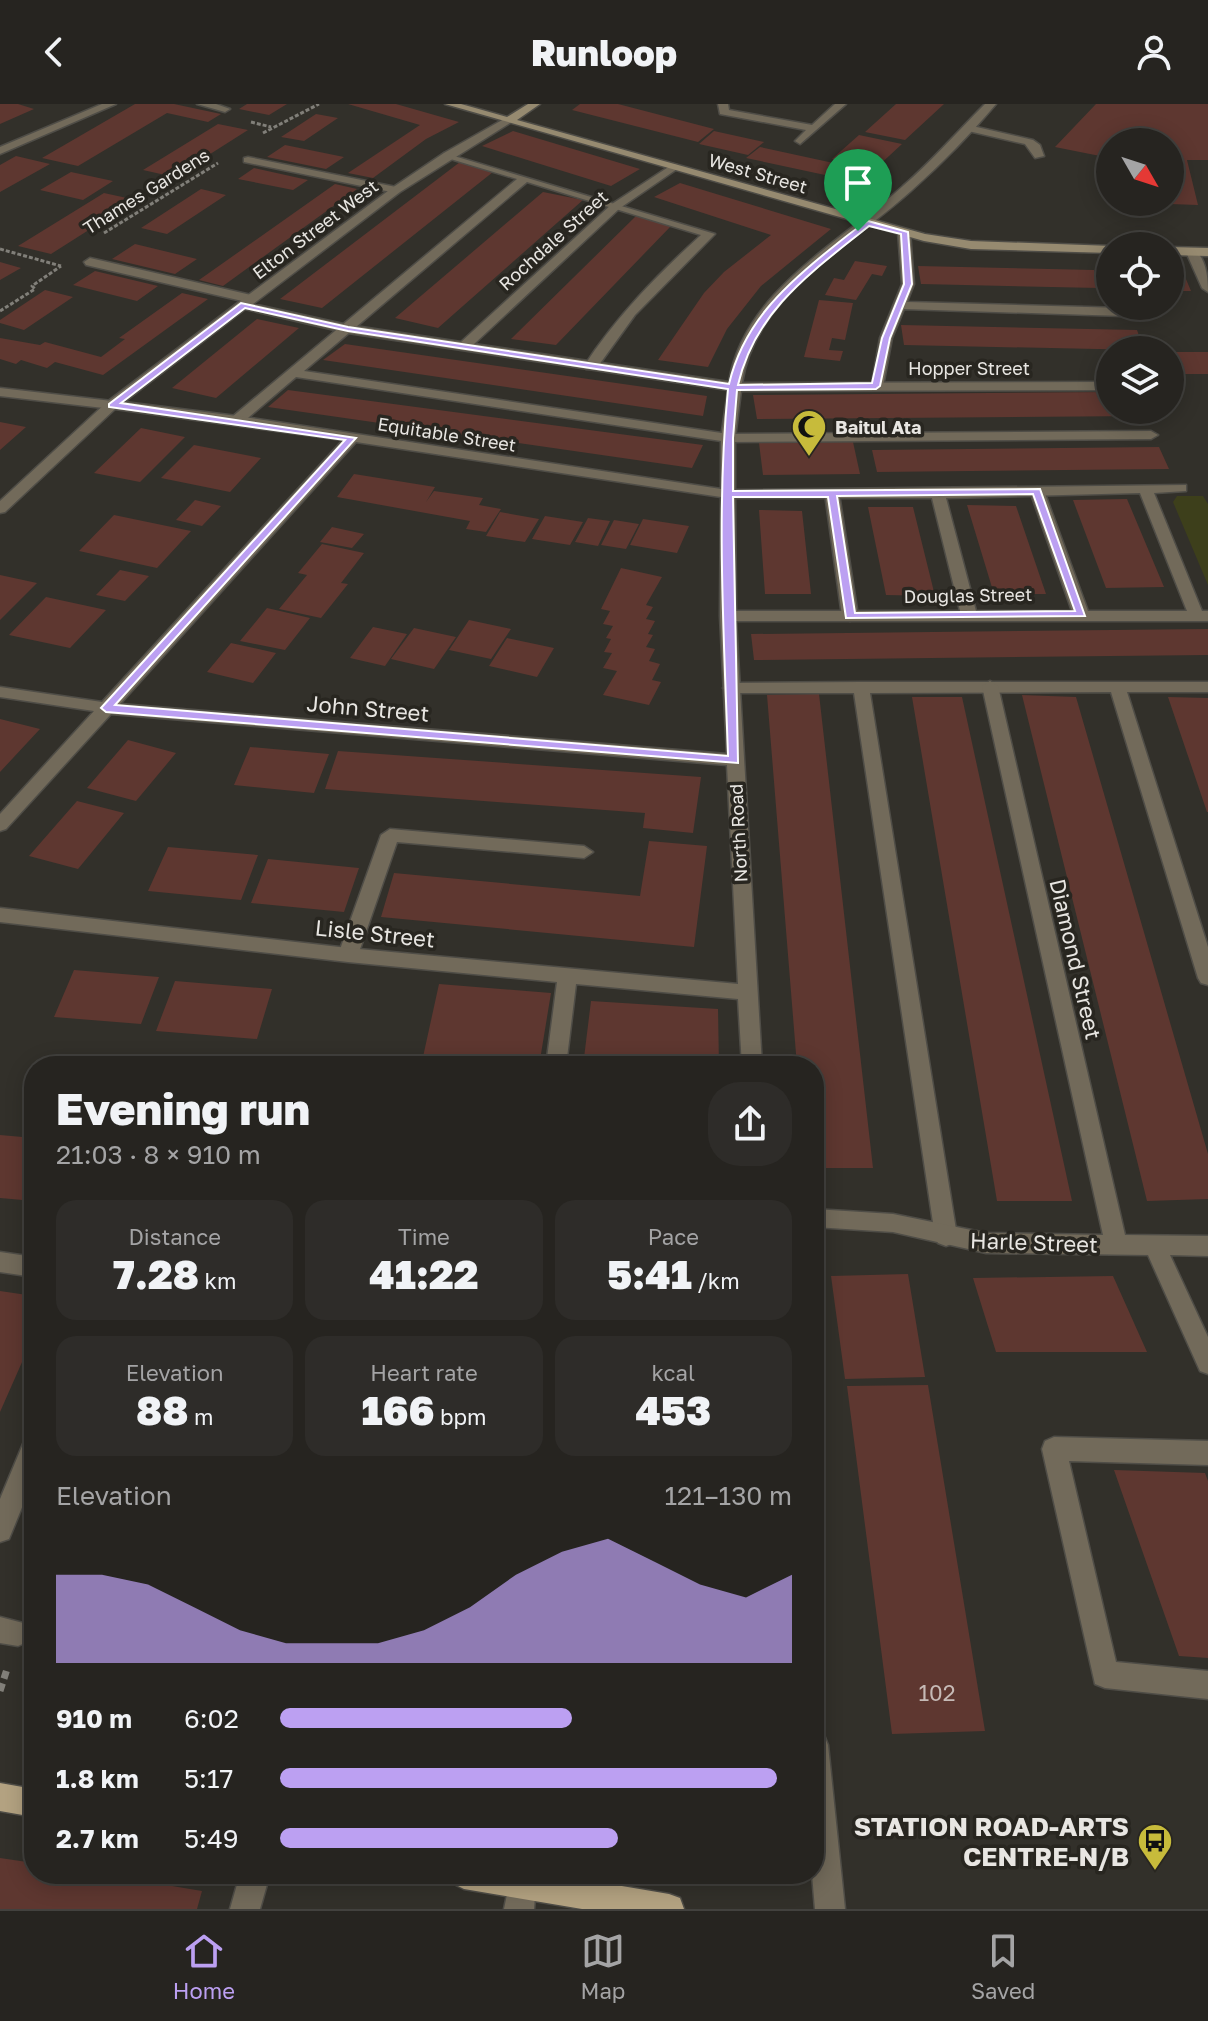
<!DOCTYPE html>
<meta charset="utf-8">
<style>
:root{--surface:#262420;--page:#2e2c29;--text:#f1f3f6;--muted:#a4a4a5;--line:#42413e;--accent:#bca0f2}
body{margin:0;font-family:"Golos Text",sans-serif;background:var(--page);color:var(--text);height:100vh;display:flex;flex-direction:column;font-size:30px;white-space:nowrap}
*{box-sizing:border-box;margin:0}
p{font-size:26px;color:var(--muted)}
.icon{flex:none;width:44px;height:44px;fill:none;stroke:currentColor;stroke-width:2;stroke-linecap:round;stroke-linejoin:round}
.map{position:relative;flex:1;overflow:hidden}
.details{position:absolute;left:24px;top:952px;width:800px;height:828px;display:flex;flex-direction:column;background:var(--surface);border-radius:32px;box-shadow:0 4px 20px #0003,0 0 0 2px var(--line)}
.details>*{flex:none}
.needle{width:52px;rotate:129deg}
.tools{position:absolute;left:1096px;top:24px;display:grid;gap:16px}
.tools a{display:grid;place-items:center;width:88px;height:88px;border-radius:50%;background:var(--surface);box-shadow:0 4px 20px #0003,0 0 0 2px var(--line);font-size:40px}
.pin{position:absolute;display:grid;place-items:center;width:68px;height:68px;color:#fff;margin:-82px -34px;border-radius:50% 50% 50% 0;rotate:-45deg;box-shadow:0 0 8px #0007}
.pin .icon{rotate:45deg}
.round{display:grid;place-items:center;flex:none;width:84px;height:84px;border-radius:32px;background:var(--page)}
.summary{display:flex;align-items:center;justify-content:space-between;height:136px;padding:0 32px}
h1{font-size:44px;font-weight:800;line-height:60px}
.figures{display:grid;grid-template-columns:repeat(3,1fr);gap:12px;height:136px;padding:8px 32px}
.figures div{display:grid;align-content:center;border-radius:20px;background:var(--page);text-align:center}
.figures b{font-size:40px;font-weight:800}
.figures small{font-size:22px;font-weight:400}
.figures p{font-size:22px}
.chart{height:224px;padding:16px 32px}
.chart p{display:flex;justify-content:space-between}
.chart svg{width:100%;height:144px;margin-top:8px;fill:var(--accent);opacity:.7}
ul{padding:0 32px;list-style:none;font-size:26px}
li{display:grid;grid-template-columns:128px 96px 1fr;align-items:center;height:60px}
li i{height:20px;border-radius:10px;background:var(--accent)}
header{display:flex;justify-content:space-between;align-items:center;height:104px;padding:0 32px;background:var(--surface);font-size:36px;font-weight:800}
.tabs{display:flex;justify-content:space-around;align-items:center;height:112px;border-top:2px solid var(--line);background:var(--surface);font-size:22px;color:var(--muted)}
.tabs a{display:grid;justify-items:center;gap:4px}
.tabs .current{color:var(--accent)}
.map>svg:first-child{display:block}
.green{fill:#3d3f1b}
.building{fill:#5e3730}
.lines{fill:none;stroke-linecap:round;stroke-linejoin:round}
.lane-casing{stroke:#4f4d47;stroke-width:3}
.street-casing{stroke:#4f4d47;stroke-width:3}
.secondary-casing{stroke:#4f4d47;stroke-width:3}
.primary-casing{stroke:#4f4d47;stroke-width:3}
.path-far1{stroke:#817f79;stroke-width:3;stroke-dasharray:4 2;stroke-linecap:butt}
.path{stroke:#817f79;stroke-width:7;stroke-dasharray:8 5;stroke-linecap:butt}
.lane{fill:#726a5a;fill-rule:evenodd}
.street{fill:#726a5a;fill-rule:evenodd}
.secondary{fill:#968a70;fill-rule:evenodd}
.primary{fill:#b3a281;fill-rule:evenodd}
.route{fill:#bca0f2;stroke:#fff;stroke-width:2;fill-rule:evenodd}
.labels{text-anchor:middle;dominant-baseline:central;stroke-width:7;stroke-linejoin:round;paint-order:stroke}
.far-street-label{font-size:18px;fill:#e8e6e2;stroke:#282620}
.far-poi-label{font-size:18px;font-weight:bold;fill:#e8e6e2;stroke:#282620;text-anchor:start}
.street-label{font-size:22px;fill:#e8e6e2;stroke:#282620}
.near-number-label{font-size:22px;fill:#c6bab6}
.near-poi-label{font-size:26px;font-weight:bold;fill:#e8e6e2;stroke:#282620;text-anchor:end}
</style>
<header><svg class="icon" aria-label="back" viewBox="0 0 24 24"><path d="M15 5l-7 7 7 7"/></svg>Runloop<svg class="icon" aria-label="person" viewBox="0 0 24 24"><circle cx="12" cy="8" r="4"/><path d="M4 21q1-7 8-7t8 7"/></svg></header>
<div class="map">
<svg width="1208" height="1805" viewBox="0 0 1208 1805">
<rect width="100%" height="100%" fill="#32302a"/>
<path class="green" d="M1177,392H1203L1208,400V481L1173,398Z"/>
<path class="building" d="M0,0H18L34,5L0,20Z
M135,0H174L221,10L208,18L167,9L78,62L42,54Z
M247,0H287L269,11L239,5Z
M348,0H396L459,18L426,35L373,74L348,69L420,21Z
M580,0H618L714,25L698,38L572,6Z
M896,0H944L905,36L865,28Z
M1096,0H1208V56H1187L1198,101L1170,100V38H1110V54L1055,43Z
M316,10L338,14L304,37L281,33Z
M218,20L248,26L174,73L143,66Z
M513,27L640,65L611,82L482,42Z
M714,27L764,38L748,51L699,40Z
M859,31L902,40L876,64L869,63L853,77L746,54L760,43L838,60L841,57L832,55Z
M285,41L344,53L326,65L267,53Z
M16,52L50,60L0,88V61Z
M460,58L493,68L322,204L280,195Z
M254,64L308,76L293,86L238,75Z
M71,68L113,77L83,96L40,86Z
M680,79L831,125L761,182L727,225L708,263L658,256L704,189L724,168L771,131L654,93Z
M335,80L357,85L223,182L199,176Z
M201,85L226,91L167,130L141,124Z
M543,88L583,96L438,224L395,214Z
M104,89L136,96L51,150L18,142Z
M636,112L671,122L556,241L511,235Z
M135,140L197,155L175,170L112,155Z
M855,157L887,162L882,172L872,170L856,196L825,191L834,174L844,176Z
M0,158L21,164L0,176Z
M918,162L1094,166L1099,184L921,180Z
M95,167L158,182L137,197L73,181Z
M1170,168H1183L1191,187H1170Z
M45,186L73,193L24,226L0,219V216Z
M182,189L208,195L103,271L55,258L47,264L21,256L16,260L0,255V234L40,241L45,238L101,253L125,235L119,234Z
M819,196L853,199L845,236L832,234L829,246L843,247L840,257L804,253Z
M257,215L299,224L216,294L172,284Z
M901,221L1137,226L1144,246L904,241Z
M345,240L707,292L703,312L323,256Z
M1170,248H1208V270H1170Z
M288,286L703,341L692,364L268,303Z
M1110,288V306H1142L1144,312L757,315L753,291Z
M0,318L26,323L0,346Z
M141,324L185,333L140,378L94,369Z
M853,338L860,370L763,371L759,339Z
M194,341L261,354L230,388L161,374Z
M1159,343L1169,365L877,368L872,346Z
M354,370L435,383L426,398L434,387L483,394L479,401L501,405L486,428L466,425L470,417L337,393Z
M1127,395L1164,483L1106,484L1073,396Z
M195,396L221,402L202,422L176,416Z
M967,401L1016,402L1046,490H994Z
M868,403H913L935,492L886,491Z
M759,406L802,407L811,490H765Z
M500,408L539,415L525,438L486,432Z
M114,411L191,427L157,464L79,447Z
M545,412L583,418L570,441L532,435Z
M588,414L610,417L598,442L575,438Z
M643,415L689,422L677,449L630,441Z
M614,416L639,420L626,445L601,441Z
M332,423L364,430L352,444L320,438Z
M322,440L364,449L341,479L348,480L321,514L279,505L307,471L298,469Z
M621,464L662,473L646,501L653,503L646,515L655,517L648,530L653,531L646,543L655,545L649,557L660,560L652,576L661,578L649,601L603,591L617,567L603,564L612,549L604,548L611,535L606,534L613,522L603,520L610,507L601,505Z
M120,466L149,472L125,497L96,491Z
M0,471L37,479L0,516Z
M46,493L106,506L70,544L9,531Z
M267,504L310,514L285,546L240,537Z
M469,516L511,525L491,555L449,546Z
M373,523L407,530L385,562L350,554Z
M414,524L456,533L434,565L391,555Z
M1208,525V551L754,556L751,530Z
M507,534L554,544L537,573L489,562Z
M231,539L276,549L253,579L207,568Z
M819,590L873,1064H814V962H797L767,591Z
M1022,591L1076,593L1208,1050V1095L1147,1097Z
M912,593H962L1072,1097H997Z
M1168,593L1208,594V708H1207Z
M0,615L40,625L0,668Z
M128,636L176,649L136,697L87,684Z
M250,643L329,650L314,689L234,681Z
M338,647L701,673L693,729L643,724L645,709L325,685Z
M77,697L124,709L78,765L29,752Z
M649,737L707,742L694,843L381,813L394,769L640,792Z
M168,743L258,751L241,796L148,787Z
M268,755L359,764L344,808L251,799Z
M74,866L159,873L141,920L54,913Z
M175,877L272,885L257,935L156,927Z
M439,880L551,889L539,962H421Z
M591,897L718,905L719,962H583Z
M0,1031L34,1034V1097L0,1094Z
M908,1170L925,1273L845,1275L831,1172Z
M1113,1172L1147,1248H996L973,1174Z
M0,1187L34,1192V1231L0,1308Z
M928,1281L985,1627L892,1630L847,1282Z
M1114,1366L1205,1369L1208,1377V1554L1179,1552Z
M0,1754L34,1759V1770H100L202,1787L197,1805H0Z"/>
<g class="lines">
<defs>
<path id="lane" d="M197,0H216L230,5L225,8Z
M968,21L1033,36L1040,41L1044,52L1035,54L1025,40L964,26V22Z
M444,49L715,130L635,211L596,265H586L584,262C617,212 657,171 701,131L527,78L304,267L728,330L1151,327L1158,331L1151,335L728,338L296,273L242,319H232V313L517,75L444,53Z
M248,53L396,83L402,86L396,89L244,58V54Z
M904,125L910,128L914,180L907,198L1123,204L1129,208L1123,212L904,205L892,234L883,282L871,285L880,234L902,180L898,128Z
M90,154L251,191L257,195L251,199L86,161L84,158Z
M0,284L112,297L119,301L112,305L0,292Z
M1037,383L1044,387L1089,510L1087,513L1081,515L1073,510L1030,387Z
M832,386L839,390L858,512L850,517L842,512L825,390Z
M861,578H1208V588H1127L1208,843V881L1201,879L1198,874L1111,588L870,589L957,1132L954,1139L946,1142L938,1139L935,1132L854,589H731L723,584L731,579Z
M390,725L584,742L593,748L584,754L397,738L358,851L355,856H341L338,851L381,731Z
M1054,1333L1208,1337V1361L1069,1357L1116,1558L1208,1567V1595L1105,1584L1095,1580L1042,1345L1045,1337Z
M511,1771H531L536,1781L534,1805H504Z"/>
<path id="street" d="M102,0H116L0,50V43Z
M718,0H728L729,6L812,21L835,0H846L800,40L795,37L806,26L720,10Z
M985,0H996C971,30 940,61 911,87C850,142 755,191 742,279L1110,278V286L741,287L735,334V386L1186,381V387L1154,389L1202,507H1208V517H736L762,962H742L738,895L576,880L566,962H546L557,878L348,858L0,818V804L348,844L738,880L727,661L111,610L6,725L0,727V710L94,607L0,593V583L102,598L343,336L115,305L5,408L0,409V397L107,298L239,198L392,84L444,49L504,15L513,17L400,88L253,200L348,221L461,238L612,100L673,60L677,61V65L620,104L474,240L729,278C743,188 841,138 903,82C932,57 958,27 985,0ZM245,205L348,229L728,286L721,334V385L237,312L124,298ZM356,338L721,393L720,512L727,650L120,600ZM1140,389L1187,507H976L946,394ZM735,394H932L960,507H736Z
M1192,144C1206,152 1208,173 1208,188L1202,184L1186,148Z
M990,577L998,582L1125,1131L1208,1132V1152L1170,1151L1208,1233V1270L1200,1267L1148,1151L986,1149L893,1128L814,1123V1105L893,1110L986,1129L1103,1131L982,582Z
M0,1148L34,1153V1173L0,1168Z
M34,1331V1374L9,1435L0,1438V1395L25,1335Z
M0,1513L27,1520L31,1529L27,1538L18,1542L0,1539Z
M814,1627L824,1631L828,1641L845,1805H815L812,1770Z
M240,1770H270L260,1805H230Z"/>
<path id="secondary" d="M445,0H461L507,13L528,0H540L517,16L925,130L971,137L1112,142L1110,149L971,145L924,137Z
M1170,143L1208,144V152L1170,151Z"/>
<path id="primary" d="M0,1679L34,1685V1713L0,1707Z
M449,1770H551L669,1790L680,1794L684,1805H582L464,1785L454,1780Z"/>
</defs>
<use href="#lane" class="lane-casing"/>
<use href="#street" class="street-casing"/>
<use href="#secondary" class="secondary-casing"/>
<use href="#primary" class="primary-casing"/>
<path class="path-far1" d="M251,18L271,23
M263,29L319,0
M104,129L218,59
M0,145L61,162
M0,207L35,185L32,182L61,162"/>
<path class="path" d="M0,1587L7,1565"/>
<use href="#lane" class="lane"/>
<use href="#street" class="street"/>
<use href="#secondary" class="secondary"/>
<use href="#primary" class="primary"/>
</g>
<path class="route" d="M868,117L908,128L912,180L890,234L880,282L876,285L737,286L733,334V387L1040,385L1085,512L846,514L828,393H733L738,659L106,608L101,604L345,336L109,303V300L241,199L348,223L729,280C743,221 782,184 828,147C841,137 854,125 868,117ZM869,122L901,130L904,180L882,234L872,279L738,281C755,206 813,167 869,122ZM245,204L348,227L728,285C716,407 724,531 728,652L115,601L356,334L121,299ZM1033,390L1075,507L855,509L837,392Z"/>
<defs>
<symbol id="mosque-pin" viewBox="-11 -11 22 30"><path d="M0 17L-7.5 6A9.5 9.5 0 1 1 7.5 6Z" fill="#c7bb3b" stroke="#282620"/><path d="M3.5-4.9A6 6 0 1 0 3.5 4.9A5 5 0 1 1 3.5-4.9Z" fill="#111"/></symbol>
<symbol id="bus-pin" viewBox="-11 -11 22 30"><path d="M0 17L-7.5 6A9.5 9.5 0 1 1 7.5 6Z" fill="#c7bb3b" stroke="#282620"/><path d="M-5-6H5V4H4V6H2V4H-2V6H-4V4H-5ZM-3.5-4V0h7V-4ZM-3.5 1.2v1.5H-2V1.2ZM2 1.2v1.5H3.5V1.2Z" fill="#111"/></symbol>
</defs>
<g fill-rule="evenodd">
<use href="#mosque-pin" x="789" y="303" width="40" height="54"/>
<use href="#bus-pin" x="1135" y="1717" width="40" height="54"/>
</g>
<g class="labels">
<g class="far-street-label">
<text transform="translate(758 69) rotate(16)">West Street</text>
<text transform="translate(146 87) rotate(-32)">Thames Gardens</text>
<text transform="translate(315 125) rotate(-37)">Elton Street West</text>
<text transform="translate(553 136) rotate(-42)">Rochdale Street</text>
<text x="969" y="264">Hopper Street</text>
<text transform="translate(447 330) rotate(9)">Equitable Street</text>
<text transform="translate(968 491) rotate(-1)">Douglas Street</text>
<text transform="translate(738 729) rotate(-93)">North Road</text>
</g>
<g class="far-poi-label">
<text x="835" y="323">Baitul Ata</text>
</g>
<g class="street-label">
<text transform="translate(368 604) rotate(5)">John Street</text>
<text transform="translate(375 829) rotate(6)">Lisle Street</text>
<text transform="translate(1076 855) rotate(77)">Diamond Street</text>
<text transform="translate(1034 1138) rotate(2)">Harle Street</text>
</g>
<g class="near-number-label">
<text x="937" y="1588">102</text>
</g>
<g class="near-poi-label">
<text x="1129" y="1722">STATION ROAD-ARTS<tspan x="1129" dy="30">CENTRE-N/B</tspan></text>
</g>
</g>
</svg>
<div class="tools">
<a><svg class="needle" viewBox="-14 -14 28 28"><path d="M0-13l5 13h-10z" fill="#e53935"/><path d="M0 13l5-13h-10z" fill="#a4a4a5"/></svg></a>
<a><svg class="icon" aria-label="locate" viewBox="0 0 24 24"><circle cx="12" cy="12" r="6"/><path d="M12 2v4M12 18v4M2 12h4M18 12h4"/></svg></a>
<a><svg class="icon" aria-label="layers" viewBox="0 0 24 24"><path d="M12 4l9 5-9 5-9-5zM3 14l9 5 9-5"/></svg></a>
</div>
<div class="pin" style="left:858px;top:127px;background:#1e9e55"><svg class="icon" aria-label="arrive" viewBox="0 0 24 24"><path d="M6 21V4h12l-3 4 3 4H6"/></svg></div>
<section class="details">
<div class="summary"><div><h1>Evening run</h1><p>21:03 · 8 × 910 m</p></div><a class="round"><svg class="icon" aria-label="share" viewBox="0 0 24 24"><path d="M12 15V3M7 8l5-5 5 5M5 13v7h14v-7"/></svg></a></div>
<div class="figures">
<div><p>Distance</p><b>7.28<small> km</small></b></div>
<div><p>Time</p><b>41:22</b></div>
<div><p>Pace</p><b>5:41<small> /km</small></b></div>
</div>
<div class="figures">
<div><p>Elevation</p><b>88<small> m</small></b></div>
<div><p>Heart rate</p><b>166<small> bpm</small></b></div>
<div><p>kcal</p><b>453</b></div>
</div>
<div class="chart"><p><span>Elevation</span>121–130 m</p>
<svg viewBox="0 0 160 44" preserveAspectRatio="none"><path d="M0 44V17L10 17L20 20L30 27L40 34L50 38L60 38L70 38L80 34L90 27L100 17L110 10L120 6L130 13L140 20L150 24L160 17V44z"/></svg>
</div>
<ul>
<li><b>910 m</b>6:02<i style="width:57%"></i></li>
<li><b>1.8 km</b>5:17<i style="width:97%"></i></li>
<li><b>2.7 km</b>5:49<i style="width:66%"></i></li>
</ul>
</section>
</div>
<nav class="tabs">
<a class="current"><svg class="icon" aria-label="home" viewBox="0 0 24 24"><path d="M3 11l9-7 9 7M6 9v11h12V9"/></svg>Home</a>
<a><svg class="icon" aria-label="map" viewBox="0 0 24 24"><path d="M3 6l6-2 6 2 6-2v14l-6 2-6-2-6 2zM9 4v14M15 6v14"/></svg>Map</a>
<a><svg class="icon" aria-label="saved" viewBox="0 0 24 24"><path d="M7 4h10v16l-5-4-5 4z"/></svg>Saved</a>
</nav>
